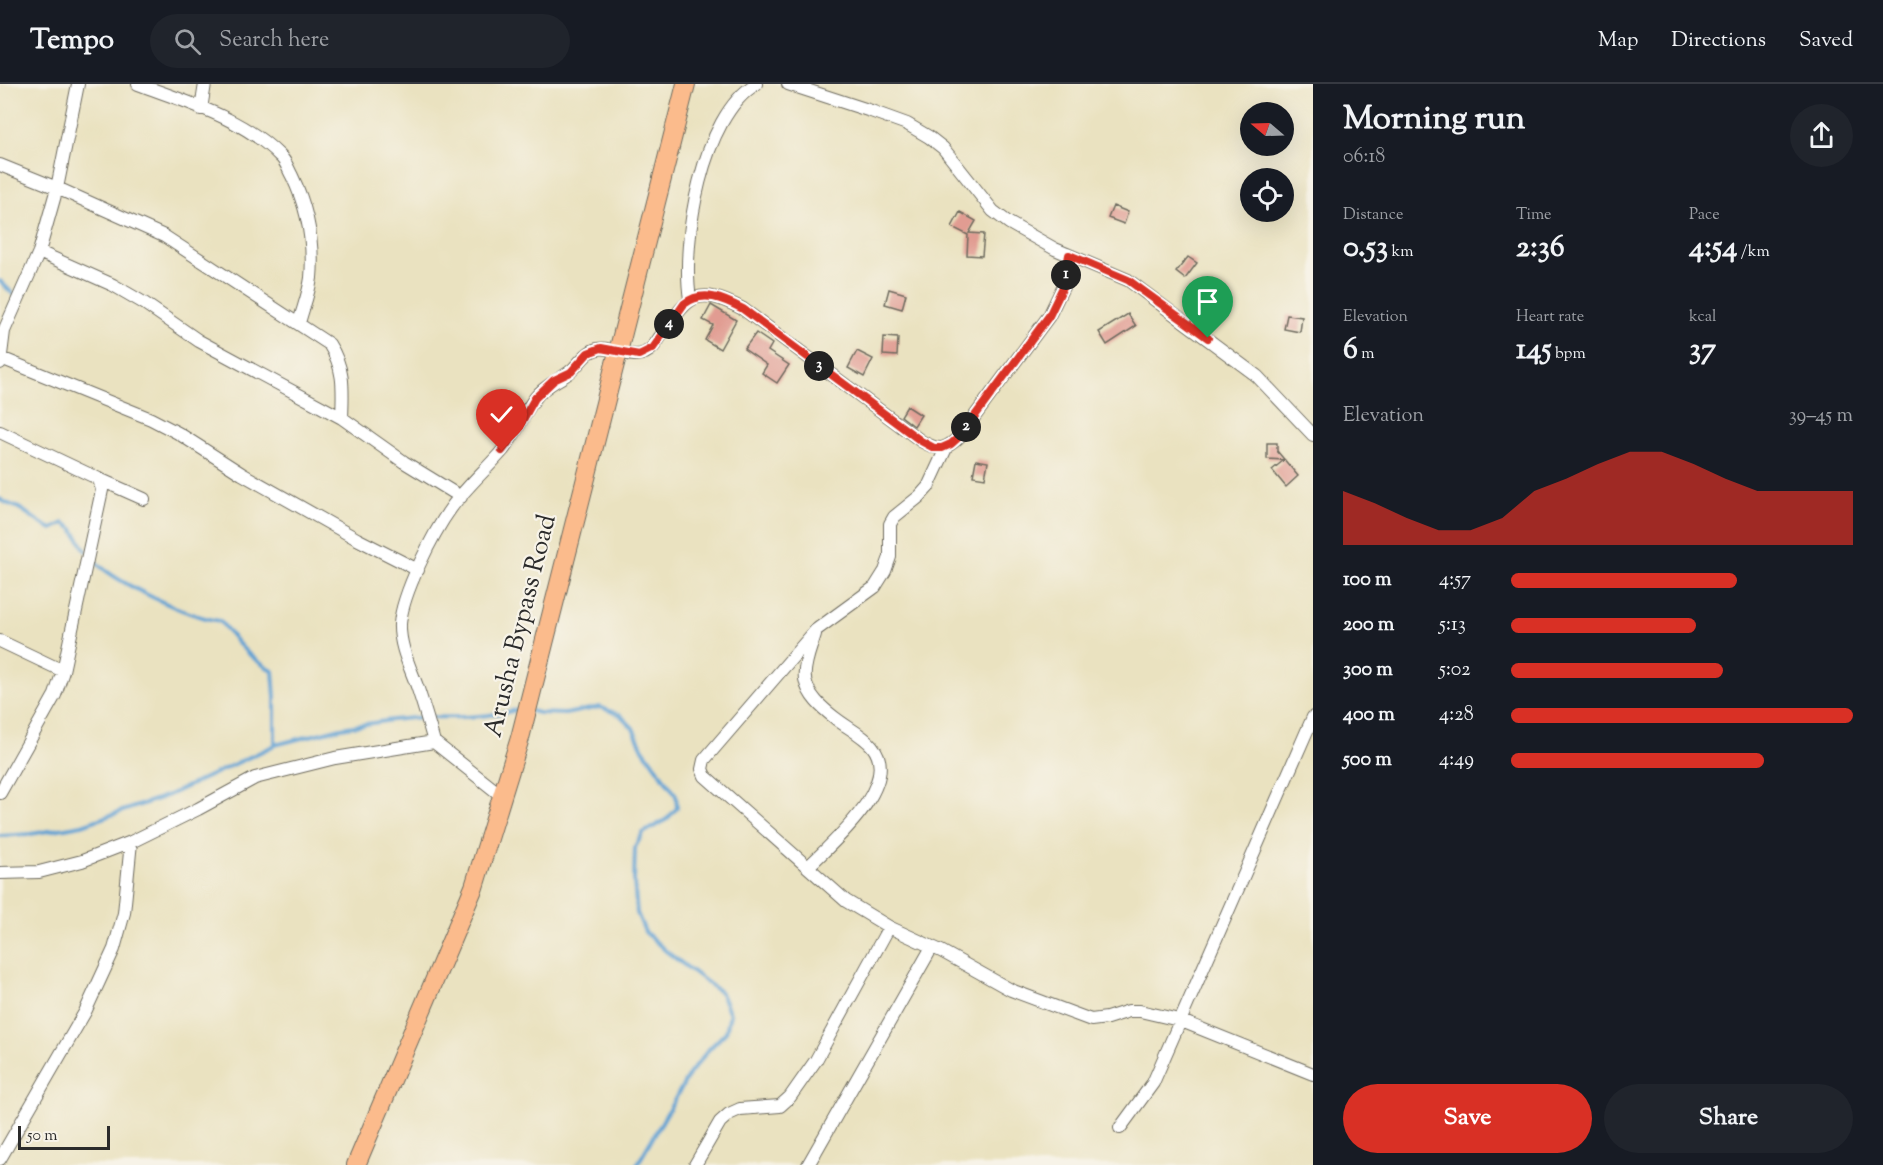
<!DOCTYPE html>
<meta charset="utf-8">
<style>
:root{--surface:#171b24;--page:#20242c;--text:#f1f3f6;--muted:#9ea1a6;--line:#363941;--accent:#d93025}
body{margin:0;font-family:"Sorts Mill Goudy",serif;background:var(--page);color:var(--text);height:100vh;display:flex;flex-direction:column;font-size:22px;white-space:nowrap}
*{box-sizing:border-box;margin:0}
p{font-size:20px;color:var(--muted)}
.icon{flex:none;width:33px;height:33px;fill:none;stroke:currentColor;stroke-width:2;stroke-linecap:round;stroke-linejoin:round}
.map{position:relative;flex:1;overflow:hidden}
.side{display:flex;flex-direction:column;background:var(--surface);width:570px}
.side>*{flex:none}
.needle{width:39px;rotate:289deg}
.tools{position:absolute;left:1240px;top:18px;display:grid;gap:12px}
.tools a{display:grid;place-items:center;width:54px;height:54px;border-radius:50%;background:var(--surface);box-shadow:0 6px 24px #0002;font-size:30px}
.scale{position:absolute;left:18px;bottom:15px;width:92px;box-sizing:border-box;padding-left:6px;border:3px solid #2b2b2b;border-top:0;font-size:16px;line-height:21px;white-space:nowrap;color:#2b2b2b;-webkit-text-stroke:4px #f7f3e8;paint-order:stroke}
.pin{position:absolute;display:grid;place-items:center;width:51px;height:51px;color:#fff;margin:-62px -26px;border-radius:50% 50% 50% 0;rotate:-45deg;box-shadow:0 0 6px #0007}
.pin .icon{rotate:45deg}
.km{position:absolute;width:30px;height:30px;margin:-15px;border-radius:50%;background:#222;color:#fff;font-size:16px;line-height:30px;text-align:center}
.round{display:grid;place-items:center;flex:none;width:63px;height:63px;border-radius:32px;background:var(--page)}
.headline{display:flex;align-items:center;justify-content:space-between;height:102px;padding:0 30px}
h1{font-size:33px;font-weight:700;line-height:45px}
.metrics{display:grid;grid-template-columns:repeat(3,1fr);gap:9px;height:102px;padding:6px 30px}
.metrics div{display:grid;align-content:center}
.metrics b{font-size:30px;font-weight:700}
.metrics small{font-size:16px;font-weight:400}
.metrics p{font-size:16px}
.chart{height:168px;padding:12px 30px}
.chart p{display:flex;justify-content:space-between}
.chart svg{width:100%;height:108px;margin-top:6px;fill:var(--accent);opacity:.7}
.cta{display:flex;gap:12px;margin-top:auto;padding:12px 30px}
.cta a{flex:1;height:69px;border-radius:36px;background:var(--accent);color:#fff;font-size:24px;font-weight:700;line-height:69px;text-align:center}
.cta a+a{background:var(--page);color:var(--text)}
ul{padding:0 30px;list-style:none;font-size:20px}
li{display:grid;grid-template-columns:96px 72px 1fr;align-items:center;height:45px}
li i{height:15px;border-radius:8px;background:var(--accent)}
header{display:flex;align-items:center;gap:36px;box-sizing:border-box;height:84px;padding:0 30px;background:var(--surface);border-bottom:2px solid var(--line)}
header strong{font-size:28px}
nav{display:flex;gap:33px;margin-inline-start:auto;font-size:21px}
.search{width:420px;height:54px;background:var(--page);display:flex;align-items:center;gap:15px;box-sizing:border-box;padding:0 21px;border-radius:33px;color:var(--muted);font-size:22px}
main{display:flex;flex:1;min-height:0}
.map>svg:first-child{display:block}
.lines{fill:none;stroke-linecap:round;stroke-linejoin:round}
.stream{stroke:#5fa1d3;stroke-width:4}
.building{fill:#e19c92}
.minor-casing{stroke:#6e6b5f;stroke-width:14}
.primary-casing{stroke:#6e6b5f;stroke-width:20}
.minor{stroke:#fff;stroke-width:12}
.primary{stroke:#fbbb8c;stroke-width:18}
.route-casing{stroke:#fff;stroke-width:12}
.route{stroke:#d93025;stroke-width:8}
.labels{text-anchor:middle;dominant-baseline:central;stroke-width:4.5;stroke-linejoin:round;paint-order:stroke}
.street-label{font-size:26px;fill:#2b2b2b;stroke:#f7f3e8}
</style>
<header>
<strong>Tempo</strong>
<div class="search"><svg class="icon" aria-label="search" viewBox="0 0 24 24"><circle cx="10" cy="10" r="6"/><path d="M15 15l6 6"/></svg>Search here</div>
<nav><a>Map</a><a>Directions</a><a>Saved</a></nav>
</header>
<main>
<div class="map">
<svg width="1313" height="1081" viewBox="0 0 1313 1081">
<rect width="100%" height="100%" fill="#f7f3e8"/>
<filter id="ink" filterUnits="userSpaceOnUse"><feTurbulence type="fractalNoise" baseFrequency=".0167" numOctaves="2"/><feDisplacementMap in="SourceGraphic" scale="12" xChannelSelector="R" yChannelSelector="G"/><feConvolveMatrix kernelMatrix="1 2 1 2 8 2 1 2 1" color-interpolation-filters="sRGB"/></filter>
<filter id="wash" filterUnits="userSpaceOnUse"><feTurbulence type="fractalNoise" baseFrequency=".008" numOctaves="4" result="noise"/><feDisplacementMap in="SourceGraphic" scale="24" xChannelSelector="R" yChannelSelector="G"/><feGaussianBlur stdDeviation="1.35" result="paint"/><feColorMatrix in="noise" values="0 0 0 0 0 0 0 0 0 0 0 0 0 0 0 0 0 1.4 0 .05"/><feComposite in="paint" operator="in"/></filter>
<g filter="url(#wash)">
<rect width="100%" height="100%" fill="#eae2c0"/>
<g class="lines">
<path class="stream" d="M0,197L16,213
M0,415C7,421 15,421 22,426C33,433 40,440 52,445L64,439L73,445L86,467
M91,473C110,497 189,533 220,537C238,559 246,572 273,587L275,613V661
M531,627L539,629L565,630L600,623L620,631L633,644L643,665L676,711L677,724L667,735L643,749L635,763L634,797L637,829L645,848L667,868L721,909L730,930L726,948L709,965L690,989L637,1081
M431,633C462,634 491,633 521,625
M0,752L31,750L82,741L169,711L275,661L341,644L392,636L423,633"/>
</g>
<g id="blocks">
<path class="building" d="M1113,122L1128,128L1124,140L1108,134Z
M960,128L976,137L969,149L984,150L982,172L967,171L968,151L952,143Z
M1188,173L1197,179L1185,195L1176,188Z
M889,205L906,210L902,225L885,220Z
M711,221L736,236L720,265L705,256L713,241L703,236Z
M1128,230L1136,242L1107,261L1099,248Z
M1287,231L1302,233L1300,248L1284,245Z
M756,249L772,260L768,267L789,281L777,299L762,289L767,281L744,265Z
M884,253L898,254L897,272L883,271Z
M857,267L873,275L864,293L848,284Z
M907,322L921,331L914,342L901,332Z
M1267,359H1277V367L1298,392L1286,403L1272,386L1284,376L1267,375Z
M976,376L988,378L985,394L973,392Z"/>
</g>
</g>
<g filter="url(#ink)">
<use href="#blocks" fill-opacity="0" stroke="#6e6b5f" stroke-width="1.5"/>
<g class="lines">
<defs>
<path id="minor" d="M138,0C186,18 243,34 280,72C286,77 288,85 292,92C307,123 314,159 311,194C309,209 303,224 299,239
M788,0L871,27L907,40L929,53L943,64L993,127L1009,139L1055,165L1128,196L1257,292L1313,351
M201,25L205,0
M0,81L57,104L164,152L329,260C345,285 343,305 342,334
M39,168L113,201L144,219L199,257L342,334L404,378L461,413
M690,215C681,157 702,32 756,0
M1,274L151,335L178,349L242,390L357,455L418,486
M0,279L4,247L39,168L57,104L78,0
M0,348L99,395L102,406L63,587L55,611L0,709
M947,362L928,403L920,412L894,433L890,440V473L885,487L875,503L816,546L704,676L702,685L705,692L846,817L889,843L941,867L1011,906L1091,936L1107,934L1129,927H1140L1179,936L1313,990
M99,395L144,415
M0,557L63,587
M434,658C429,640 424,623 418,605C411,585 399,562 400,540C402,510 433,449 451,424C466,403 486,386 503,366C516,350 523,329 536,313C546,300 561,296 572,286C579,280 584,271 592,267C609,258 628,277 645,269C652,266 656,259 660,253C689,213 694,200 743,225L921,357C939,367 945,367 960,352L1049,232L1063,203L1069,171
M809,782C833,758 903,699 872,662C863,651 846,643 835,634C822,624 808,612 805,595C803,581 811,564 815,550
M0,789L39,788L82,777L131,758L198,725L255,694L335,674L434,658L502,712
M1120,1044L1153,999L1313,633
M0,1075L85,928L114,865L124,829L131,758
M695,1081L720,1038L729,1030L740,1025L780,1022L790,1013L816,976L889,843
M808,1081L932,863"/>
<path id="primary" d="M356,1081L474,803L520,654L686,0"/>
</defs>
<use href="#minor" class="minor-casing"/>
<use href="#primary" class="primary-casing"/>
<use href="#minor" class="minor"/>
<use href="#primary" class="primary"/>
</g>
</g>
<g class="lines" filter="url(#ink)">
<defs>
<path id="route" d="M502,367L516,348L535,314L554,296L571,288L588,269L601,264L639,271L653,264L684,220C703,205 724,215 743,225L921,357L934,364H942L951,360L960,352L1049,232L1063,203L1069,171L1128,196L1208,254"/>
</defs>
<use href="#route" class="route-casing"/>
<use href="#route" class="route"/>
</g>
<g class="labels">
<g class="street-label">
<text transform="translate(521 542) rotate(-76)">Arusha Bypass Road</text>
</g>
</g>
</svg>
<div class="tools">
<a><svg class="needle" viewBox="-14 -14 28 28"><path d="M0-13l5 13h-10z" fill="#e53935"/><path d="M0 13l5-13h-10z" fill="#9ea1a6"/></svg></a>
<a><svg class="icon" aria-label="locate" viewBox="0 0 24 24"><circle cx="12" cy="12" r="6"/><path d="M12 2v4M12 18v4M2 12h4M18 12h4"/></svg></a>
</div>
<div class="scale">50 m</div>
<div class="pin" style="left:1208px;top:254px;background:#1e9e55"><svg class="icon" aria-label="arrive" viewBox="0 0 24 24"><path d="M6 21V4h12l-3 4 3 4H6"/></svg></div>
<div class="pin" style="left:502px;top:367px;background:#d93025"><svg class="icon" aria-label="check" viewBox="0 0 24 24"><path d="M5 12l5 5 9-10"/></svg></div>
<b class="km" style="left:1066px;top:191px">1</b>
<b class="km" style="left:966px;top:343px">2</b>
<b class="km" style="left:819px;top:282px">3</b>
<b class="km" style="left:669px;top:240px">4</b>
</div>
<section class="side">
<div class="headline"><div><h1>Morning run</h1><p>06:18</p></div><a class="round"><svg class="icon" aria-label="share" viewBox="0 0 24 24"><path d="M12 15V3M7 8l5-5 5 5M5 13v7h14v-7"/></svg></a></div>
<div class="metrics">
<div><p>Distance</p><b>0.53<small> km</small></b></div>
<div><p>Time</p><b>2:36</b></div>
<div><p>Pace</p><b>4:54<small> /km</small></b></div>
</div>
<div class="metrics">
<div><p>Elevation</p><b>6<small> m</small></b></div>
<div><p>Heart rate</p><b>145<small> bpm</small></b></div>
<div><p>kcal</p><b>37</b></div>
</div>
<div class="chart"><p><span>Elevation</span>39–45 m</p>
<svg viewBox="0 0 160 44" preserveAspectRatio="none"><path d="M0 44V22L10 27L20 33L30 38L40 38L50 33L60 22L70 17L80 11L90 6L100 6L110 11L120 17L130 22L140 22L150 22L160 22V44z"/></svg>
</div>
<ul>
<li><b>100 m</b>4:57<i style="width:66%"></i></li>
<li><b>200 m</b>5:13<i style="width:54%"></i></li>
<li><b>300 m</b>5:02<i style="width:62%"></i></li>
<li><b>400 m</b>4:28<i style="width:100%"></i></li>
<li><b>500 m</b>4:49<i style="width:74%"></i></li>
</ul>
<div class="cta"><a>Save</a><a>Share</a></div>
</section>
</main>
